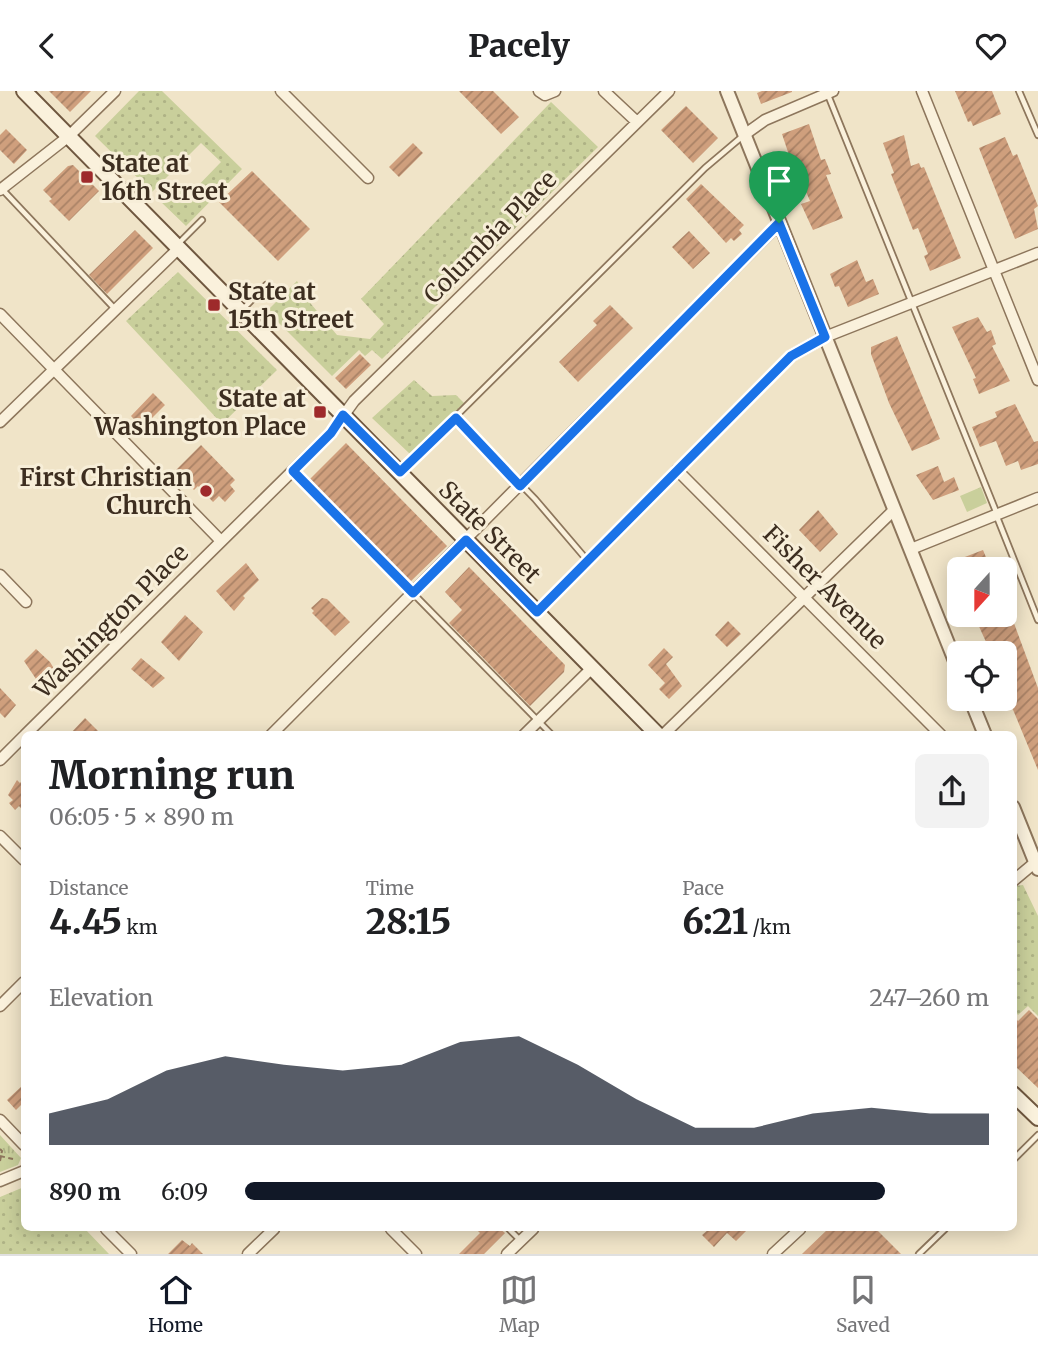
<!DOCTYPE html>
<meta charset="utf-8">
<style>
:root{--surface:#fff;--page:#f2f2f2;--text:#202124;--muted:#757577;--line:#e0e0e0;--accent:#111827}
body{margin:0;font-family:Merriweather,serif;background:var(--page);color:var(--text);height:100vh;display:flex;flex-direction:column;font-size:26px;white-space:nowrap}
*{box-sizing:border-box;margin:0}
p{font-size:23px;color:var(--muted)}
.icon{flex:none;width:38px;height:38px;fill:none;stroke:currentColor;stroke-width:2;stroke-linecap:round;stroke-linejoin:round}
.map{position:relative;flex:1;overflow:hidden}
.details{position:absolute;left:21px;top:640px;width:996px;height:500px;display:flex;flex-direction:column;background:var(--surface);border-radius:10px;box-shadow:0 4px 18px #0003}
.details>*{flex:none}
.needle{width:46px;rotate:201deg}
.fabs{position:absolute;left:947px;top:466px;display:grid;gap:14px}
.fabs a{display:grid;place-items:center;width:70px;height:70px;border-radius:10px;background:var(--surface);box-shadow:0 4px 18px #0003;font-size:35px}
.pin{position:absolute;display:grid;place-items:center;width:60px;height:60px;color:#fff;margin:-72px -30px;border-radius:50% 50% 50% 0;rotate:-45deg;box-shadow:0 0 7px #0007}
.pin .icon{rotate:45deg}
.round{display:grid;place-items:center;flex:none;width:74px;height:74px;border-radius:10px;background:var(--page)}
.summary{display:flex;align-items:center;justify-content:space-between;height:119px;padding:0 28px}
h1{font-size:38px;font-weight:800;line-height:52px}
.stats{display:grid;grid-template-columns:repeat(3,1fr);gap:10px;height:119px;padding:7px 28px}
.stats div{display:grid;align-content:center}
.stats b{font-size:35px;font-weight:800}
.stats small{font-size:19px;font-weight:400}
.stats p{font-size:19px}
.chart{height:196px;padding:14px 28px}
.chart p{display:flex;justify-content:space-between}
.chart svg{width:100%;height:126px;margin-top:7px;fill:var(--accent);opacity:.7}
ul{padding:0 28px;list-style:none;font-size:23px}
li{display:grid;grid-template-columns:112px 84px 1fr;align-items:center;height:52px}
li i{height:18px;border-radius:9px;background:var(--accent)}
header{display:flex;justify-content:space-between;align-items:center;height:91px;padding:0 28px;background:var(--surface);font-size:32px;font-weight:800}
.menu{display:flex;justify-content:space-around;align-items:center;height:98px;border-top:2px solid var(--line);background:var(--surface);font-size:19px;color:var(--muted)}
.menu a{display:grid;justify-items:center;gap:4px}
.menu .current{color:var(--accent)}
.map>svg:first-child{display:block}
.grass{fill:url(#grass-dots)}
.park{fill:url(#park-tufts)}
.building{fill:url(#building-hatch)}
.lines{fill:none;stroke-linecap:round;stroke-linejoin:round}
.service-casing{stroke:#8d765c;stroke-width:8}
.minor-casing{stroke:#8d765c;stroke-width:13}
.tertiary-casing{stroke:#8d765c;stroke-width:16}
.secondary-casing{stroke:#6f573f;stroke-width:18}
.path{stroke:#8d765c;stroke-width:2;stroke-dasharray:5 3.5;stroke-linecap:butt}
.service{stroke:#faf1dc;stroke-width:4.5}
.minor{stroke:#faf1dc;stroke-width:10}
.tertiary{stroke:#faf1dc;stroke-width:12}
.secondary{stroke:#faf1dc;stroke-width:14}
.route-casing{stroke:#fff;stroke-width:14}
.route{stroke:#1a73e8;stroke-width:9}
.poi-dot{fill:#9e2a2b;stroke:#f7eed8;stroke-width:2.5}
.labels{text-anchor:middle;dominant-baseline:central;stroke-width:6;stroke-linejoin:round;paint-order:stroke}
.poi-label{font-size:24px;font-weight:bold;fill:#3d2e20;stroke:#f7eed8;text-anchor:start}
.street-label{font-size:24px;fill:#3d2e20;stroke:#f7eed8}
</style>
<header><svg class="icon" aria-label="back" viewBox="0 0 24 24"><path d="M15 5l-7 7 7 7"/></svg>Pacely<svg class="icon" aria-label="heart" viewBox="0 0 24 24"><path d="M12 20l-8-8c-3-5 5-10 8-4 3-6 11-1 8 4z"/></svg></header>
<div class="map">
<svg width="1038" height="1163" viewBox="0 0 1038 1163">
<defs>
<pattern id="grass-dots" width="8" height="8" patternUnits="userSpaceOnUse" patternTransform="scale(1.75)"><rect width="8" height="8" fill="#c9cf9b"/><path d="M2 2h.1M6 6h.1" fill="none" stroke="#aeb285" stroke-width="1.8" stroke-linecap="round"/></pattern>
<pattern id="park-tufts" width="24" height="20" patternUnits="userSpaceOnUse" patternTransform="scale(1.75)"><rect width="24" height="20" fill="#c9cf9b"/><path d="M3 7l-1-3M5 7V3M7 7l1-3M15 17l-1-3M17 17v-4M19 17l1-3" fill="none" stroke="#aeb285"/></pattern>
<pattern id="building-hatch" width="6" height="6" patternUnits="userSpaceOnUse" patternTransform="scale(1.75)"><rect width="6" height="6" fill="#cf9f7d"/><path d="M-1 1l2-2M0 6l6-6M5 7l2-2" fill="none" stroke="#a98266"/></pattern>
</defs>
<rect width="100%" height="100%" fill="#f0e4c8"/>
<path class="grass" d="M139,0H162L242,78L186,135L160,110L177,93L189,104L221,71L201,52L152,101L95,45Z
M551,11L598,56L382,268L372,259L365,265L359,259L332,285L267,220L297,190L306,207L337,244L370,248L384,233L361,208Z
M178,181L277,279L222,333L126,230Z
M414,289L432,305L456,304L464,312L410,363L372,327Z
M1023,794L1038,825V925L1028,915L1018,924L1013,918V795Z
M24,1096V1138H85L109,1163H0V1106Z"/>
<path class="park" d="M981,396L987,412L967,421L960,405Z
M0,1044L21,1067L18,1074L0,1081Z"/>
<path class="building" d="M49,0H91L70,21Z
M459,0H493L519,26L501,43Z
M762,0H792V1L761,13L757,2Z
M955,0H992L1001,23L973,35L971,30L968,31Z
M686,15L718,47L693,72L661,39Z
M809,33L821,69L825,68L831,83L826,84L843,127L813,139L801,113L810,110L801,89L798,91L782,43Z
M6,38L27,59L14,73L0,59V44Z
M904,44L911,75L919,72L921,77L924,76L961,167L930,180L924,165L928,163L918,137L913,139L891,83L894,82L883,52Z
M1005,46L1013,65L1017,63L1038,115L1034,118L1038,138L1015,148L979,57Z
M413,52L423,62L399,86L389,76Z
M73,74L99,100L69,130L49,110L52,108L43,99L68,75Z
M252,80L310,138L278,170L219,111Z
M701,93L744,134L739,139L742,143L734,150L731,147L726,152L686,108Z
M135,139L153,157L107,203L89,184Z
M689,140L710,162L693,178L672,156Z
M857,169L866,191L873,188L879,203L848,216L839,195L835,196L830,183Z
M610,214L633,237L578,291L559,271L597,234L593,230Z
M978,226L987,241L991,239L996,253L992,255L1010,290L979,303L973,288L976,287L952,236Z
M897,245L940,348L912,360L889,312L871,263V256Z
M360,263L371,274L346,298L335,287Z
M153,302L165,314L142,337L131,325Z
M1015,313L1034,351L1038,350V373L1021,379L1018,370L1006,375L996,350L980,356L972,336L997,326L995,321Z
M346,352L447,455L409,492L309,389Z
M201,354L235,389L230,394L235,400L225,411L219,405L213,411L198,395L194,399L175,380Z
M938,375L944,391L954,386L959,399L933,409L916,384Z
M818,419L838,443L820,461L799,439Z
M983,459L988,471L971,478H960L957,469Z
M246,472L259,489L243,505L245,507L234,520L216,500Z
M469,476L565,574L564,581L530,615L449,532L462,519L445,501Z
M322,507L327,508L350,531L335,545L312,522L314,520L311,517Z
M1005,508L1038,597V679L1004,597V562H991L977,531L1004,523Z
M185,524L203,541L179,570L161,551Z
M728,530L741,543L727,556L715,544Z
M664,557L673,566L666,573L682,595L669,608L659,598L665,592L648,574Z
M36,558L50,571L56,581L46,591L39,585L36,588L24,570Z
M141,567L165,587L153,597L131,578Z
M0,597L16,614L5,627L0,622Z
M85,627L102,644H69Z
M24,687V721L19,715L15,719L9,712L13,709L8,704L17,689L20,692Z
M1029,919L1038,928V997L1013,973V925L1018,930Z
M24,993V1011L16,1019L7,1009Z
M476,1138H500L505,1142L484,1163H459L480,1142Z
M709,1138H748L736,1150L727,1142L714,1156L702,1144Z
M828,1138H876L901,1163H802Z
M182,1149L190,1155L192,1152L203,1163H168Z"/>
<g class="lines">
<defs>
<path id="service" d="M1019,0L1038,44
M828,4L997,423
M1,97L115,218
M177,154L202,129
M243,218L266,194
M456,327L535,408L587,469
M293,380L552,644
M400,381L705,77L744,44
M997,426L1038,529
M1013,1069L1038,1044
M509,1138L520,1149
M919,1163L945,1138"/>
<path id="minor" d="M281,0L368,87
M539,0L545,4L555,0
M604,0L637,31
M922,0L1038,289
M744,44L765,29L833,0
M0,99L69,45L115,0
M0,223L221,450
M0,331L179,157
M677,379L941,644
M911,458L1038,407
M0,484L26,511
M537,521L791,265L825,246L1038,162
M25,644L331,342L354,310L669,0
M271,644L779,133
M524,644L592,577
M663,644L894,419
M0,669L24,645
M0,745L24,769
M1013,790L1038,769
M0,915L24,891
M0,1029L24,1054
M0,1090L24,1080
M106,1138L131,1163
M391,1138L416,1163
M248,1163L274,1138
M507,1163L533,1138
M773,1163L800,1138"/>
<path id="tertiary" d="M727,0L959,580
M970,607L985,644
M1013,716L1038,778"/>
<path id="secondary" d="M24,0L658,644
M1013,1003L1038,1027"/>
</defs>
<use href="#service" class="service-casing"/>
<use href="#minor" class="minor-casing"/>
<use href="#tertiary" class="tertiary-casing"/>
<use href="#secondary" class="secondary-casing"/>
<path class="path" d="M0,1058L2,1060L0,1070
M0,1065L13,1068"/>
<use href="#service" class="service"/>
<use href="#minor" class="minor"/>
<use href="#tertiary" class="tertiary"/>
<use href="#secondary" class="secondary"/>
</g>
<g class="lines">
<defs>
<path id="route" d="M779,132L825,246L791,265L537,521L466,449L413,502L293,380L331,342L343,324L400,381L456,327L520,395Z"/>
</defs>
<use href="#route" class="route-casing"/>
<use href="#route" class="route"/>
</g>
<g class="poi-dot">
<rect x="80" y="79" width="14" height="14" rx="3.5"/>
<rect x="207" y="207" width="14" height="14" rx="3.5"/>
<rect x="313" y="314" width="14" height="14" rx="3.5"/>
<circle cx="206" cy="400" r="7"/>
</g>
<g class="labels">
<g class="poi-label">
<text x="101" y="72">State at<tspan x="101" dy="28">16th Street</tspan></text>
<text x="228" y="200">State at<tspan x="228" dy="28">15th Street</tspan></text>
<text x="306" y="307" text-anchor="end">State at<tspan x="306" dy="28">Washington Place</tspan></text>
<text x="192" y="386" text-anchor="end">First Christian<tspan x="192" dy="28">Church</tspan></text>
</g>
<g class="street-label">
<text transform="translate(490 146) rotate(-45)">Columbia Place</text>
<text transform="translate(490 441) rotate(45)">State Street</text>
<text transform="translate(825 496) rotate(45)">Fisher Avenue</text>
<text transform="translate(111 530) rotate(-45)">Washington Place</text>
</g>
</g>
</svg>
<div class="fabs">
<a><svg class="needle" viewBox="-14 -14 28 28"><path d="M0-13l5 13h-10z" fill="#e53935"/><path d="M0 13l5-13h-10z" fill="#757577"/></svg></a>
<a><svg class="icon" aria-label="locate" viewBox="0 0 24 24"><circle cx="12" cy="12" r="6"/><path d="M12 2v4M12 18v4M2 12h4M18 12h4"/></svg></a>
</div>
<div class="pin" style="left:779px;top:132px;background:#1e9e55"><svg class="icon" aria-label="arrive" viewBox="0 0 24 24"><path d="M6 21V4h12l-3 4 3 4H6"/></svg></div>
<section class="details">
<div class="summary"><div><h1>Morning run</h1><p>06:05 · 5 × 890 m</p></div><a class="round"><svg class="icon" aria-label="share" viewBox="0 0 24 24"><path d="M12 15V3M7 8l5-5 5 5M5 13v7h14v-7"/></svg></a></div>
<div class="stats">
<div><p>Distance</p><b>4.45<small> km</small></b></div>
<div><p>Time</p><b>28:15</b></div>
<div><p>Pace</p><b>6:21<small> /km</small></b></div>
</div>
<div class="chart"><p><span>Elevation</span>247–260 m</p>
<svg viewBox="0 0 160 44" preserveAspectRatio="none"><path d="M0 44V33L10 28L20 18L30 13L40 16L50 18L60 16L70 8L80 6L90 16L100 28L110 38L120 38L130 33L140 31L150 33L160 33V44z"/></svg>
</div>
<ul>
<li><b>890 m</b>6:09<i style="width:86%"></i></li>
</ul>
</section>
</div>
<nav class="menu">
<a class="current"><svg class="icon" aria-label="home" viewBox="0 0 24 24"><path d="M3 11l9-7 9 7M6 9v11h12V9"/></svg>Home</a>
<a><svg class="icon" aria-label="map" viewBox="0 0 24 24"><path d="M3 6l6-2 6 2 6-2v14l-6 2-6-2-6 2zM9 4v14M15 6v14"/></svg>Map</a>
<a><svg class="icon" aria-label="saved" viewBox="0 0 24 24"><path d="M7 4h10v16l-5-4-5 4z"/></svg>Saved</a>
</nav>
